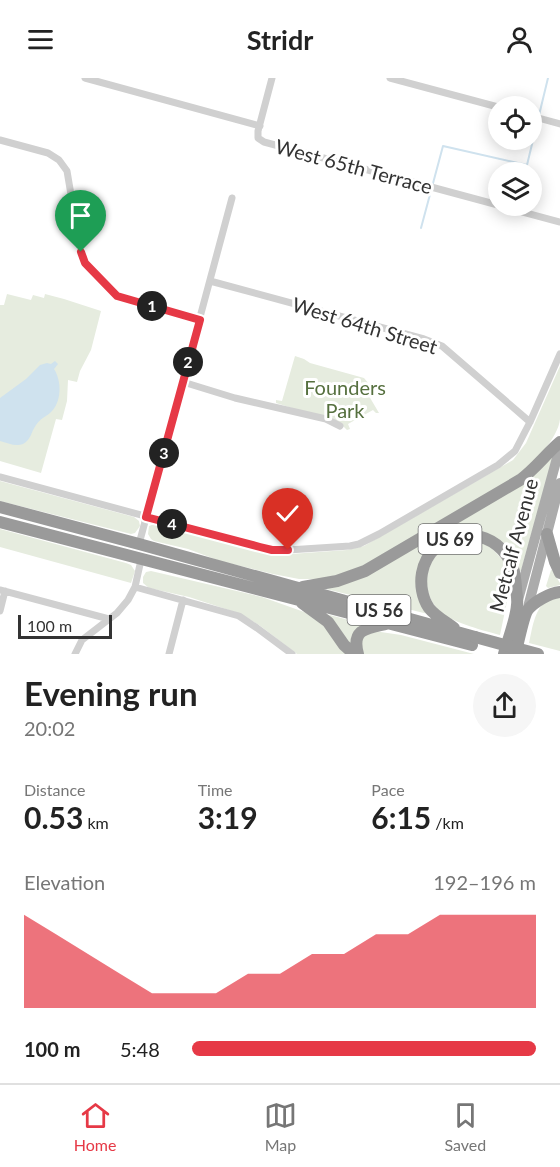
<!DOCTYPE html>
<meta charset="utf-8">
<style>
:root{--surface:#fff;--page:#f6f6f6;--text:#222;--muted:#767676;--line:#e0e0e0;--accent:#e63946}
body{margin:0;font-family:Lato,sans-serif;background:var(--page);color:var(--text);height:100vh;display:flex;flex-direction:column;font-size:22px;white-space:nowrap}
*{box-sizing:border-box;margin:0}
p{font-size:20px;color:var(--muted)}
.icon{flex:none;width:33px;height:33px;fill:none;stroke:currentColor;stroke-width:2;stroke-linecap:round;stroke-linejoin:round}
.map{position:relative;height:576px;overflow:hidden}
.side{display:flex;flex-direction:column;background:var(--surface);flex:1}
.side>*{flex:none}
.buttons{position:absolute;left:488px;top:18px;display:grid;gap:12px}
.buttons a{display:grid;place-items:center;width:54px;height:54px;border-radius:50%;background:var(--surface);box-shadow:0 3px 15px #0003;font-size:30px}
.scale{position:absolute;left:18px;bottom:15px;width:94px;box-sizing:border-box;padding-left:6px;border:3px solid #333;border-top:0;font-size:16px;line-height:21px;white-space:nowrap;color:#333;-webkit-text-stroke:4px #fff;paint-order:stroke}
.pin{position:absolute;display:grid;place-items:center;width:51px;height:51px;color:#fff;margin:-62px -26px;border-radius:50% 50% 50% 0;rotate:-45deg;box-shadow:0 0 6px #0007}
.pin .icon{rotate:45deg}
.km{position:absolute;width:30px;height:30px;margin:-15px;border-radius:50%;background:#222;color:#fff;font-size:16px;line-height:30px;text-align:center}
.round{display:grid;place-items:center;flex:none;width:63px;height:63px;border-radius:32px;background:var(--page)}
.head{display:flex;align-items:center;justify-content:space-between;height:102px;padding:0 24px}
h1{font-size:33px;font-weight:700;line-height:45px}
.stats{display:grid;grid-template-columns:repeat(3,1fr);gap:9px;height:102px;padding:6px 24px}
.stats div{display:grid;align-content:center}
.stats b{font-size:30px;font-weight:700}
.stats small{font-size:16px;font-weight:400}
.stats p{font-size:16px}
.chart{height:168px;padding:12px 24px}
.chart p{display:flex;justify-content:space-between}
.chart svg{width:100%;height:108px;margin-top:6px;fill:var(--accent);opacity:.7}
ul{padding:0 24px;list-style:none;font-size:20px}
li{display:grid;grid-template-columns:96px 72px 1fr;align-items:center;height:45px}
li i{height:15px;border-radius:8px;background:var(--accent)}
header{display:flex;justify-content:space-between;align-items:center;height:78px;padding:0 24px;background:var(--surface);font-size:27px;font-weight:700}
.tab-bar{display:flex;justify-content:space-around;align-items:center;height:84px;border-top:2px solid var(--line);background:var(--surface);font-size:16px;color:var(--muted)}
.tab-bar a{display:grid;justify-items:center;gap:3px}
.tab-bar .on{color:var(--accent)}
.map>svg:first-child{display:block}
.green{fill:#e6ecdf}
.water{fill:#cfe2ee}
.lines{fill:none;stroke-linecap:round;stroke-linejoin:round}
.stream{stroke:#cfe2ee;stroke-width:2}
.street{stroke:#d0d0d0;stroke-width:7}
.primary{stroke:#ababab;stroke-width:10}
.highway{stroke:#9a9a9a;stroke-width:12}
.highway-bridge{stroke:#9a9a9a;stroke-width:12}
.route-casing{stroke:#fff;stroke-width:12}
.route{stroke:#e63946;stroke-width:8}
.labels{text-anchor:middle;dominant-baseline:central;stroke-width:6;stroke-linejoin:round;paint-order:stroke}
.shield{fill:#fff;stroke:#707070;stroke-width:1.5}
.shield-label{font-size:18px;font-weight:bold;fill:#333}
.street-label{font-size:20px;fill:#333;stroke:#fff}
.park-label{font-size:20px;fill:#56703f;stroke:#fff}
</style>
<header><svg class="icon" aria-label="menu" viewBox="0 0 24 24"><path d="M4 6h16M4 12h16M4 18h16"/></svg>Stridr<svg class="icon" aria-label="person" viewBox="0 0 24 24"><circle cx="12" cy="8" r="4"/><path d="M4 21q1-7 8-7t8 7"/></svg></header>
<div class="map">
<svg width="560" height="576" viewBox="0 0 560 576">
<rect width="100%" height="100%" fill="#fff"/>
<path class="green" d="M7,216L31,222L33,217L44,220L45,216L64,221L101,233L91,272L80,293L77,304L68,302L67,323L62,342L56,341L41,395L0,383V227H4Z
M295,278L304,281L310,285L364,300L369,306V318L379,335H376L373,332L348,346L350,351L347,352L340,345L276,325V322L282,323Z
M560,288C560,305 560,324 560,341C558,361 533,385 519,398L352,494L318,501H299L273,496L220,483L188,471L154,463L151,461L148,456L149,448L157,445L274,476H291L347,472L364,468L513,382L526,365Z
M554,375L521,493H519L475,453L424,479L428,536L326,511L337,507Z
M0,403L134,439L139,443L140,448L135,455L131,456L0,423Z
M0,451L126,485L131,487L135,493L131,505L0,469Z
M471,461L488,466L508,488L510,509L500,557C485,553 454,545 442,535C421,518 422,487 444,470C451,464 462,463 471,461Z
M551,492H552L560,505V507L548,510L546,508Z
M151,493L262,519L307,535L320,542L348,576H297L259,547L241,536L189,519L149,510L143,505V499L146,494Z
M560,519V573L529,565C532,553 534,531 546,524C549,521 556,520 560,519Z
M326,536L364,546L352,568Z
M374,553L401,557L474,576H363L360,567L363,557Z"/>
<path class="water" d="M55,283L58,286L54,291C62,303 62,325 50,335C45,339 40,341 36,347C31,354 31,362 23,366C16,369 7,365 0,363V320L26,301L40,287L47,285L51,286Z"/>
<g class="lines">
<path class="stream" d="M421,150L443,68L527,87L548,0"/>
<path class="street" d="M85,0L260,48
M272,0L258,53V60L264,64L498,127
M390,0L498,29
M531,38L560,46
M0,62L48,75L59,82L67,93L80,170L85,185L117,218L200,242
M500,128L560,144
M210,203L424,261L442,268L530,344
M183,304L235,320L326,341L340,348
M0,399L271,472H288L350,468L359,466L379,456L498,387L515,373L530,344L560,276
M139,466L232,120
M135,509L239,538L257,550L292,576
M0,512L109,541
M0,533L5,513
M75,576L82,562L117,535L128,522L135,509L141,482
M169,576L183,522"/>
<path class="primary" d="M518,522L560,369
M527,533L560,405"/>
<path class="highway" d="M0,429L139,466L475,559
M0,444L472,567
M547,456L555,484L560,495
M303,509L337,503L365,493L520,402C535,391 546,376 560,364
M302,525L328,544L344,567L354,576
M454,550C446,544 435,538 429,530C422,520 420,506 422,495C430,453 484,444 507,478C514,487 515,498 516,509C516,514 518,521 517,527C516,542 508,561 504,576
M358,576C351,551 367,550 386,546
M515,576C518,567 523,540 527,533C533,524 550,515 560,514"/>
<path class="highway-bridge" d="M475,559L538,576"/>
</g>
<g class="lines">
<defs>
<path id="route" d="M81,174L85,185L117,218L200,242L146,439L260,469L272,472H288"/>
</defs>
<use href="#route" class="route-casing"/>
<use href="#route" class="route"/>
</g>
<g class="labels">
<g class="shield">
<rect x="418.5" y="446" width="63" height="30" rx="4.5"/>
<rect x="347.5" y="517" width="63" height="30" rx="4.5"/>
</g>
<g class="shield-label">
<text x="450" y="461">US 69</text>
<text x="379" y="532">US 56</text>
</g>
<g class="street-label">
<text transform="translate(354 88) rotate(15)">West 65th Terrace</text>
<text transform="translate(365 247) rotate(17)">West 64th Street</text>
<text transform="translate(513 467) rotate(-75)">Metcalf Avenue</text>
</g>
<g class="park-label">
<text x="345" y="309">Founders<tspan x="345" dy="23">Park</tspan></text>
</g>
</g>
</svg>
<div class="buttons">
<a><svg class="icon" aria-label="locate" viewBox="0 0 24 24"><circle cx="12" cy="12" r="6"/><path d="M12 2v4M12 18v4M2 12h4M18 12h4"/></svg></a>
<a><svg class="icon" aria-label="layers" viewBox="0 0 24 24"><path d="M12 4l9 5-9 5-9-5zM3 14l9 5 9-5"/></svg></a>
</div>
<div class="scale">100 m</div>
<div class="pin" style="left:81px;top:174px;background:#1e9e55"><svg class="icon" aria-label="arrive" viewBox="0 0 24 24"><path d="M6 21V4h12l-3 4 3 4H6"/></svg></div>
<div class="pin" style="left:288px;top:472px;background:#d93025"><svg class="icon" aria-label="check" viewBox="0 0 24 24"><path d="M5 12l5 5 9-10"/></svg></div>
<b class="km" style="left:152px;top:228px">1</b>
<b class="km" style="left:188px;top:284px">2</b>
<b class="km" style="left:164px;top:375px">3</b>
<b class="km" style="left:172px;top:446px">4</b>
</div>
<section class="side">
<div class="head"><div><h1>Evening run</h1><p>20:02</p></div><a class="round"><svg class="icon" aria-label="share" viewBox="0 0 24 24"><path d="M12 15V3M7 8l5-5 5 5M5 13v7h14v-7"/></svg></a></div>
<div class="stats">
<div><p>Distance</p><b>0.53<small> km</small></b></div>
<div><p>Time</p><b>3:19</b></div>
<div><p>Pace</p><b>6:15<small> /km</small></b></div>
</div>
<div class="chart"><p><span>Elevation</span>192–196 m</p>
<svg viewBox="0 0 160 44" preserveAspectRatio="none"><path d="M0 44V6L10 14L20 22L30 30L40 38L50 38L60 38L70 30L80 30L90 22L100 22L110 14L120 14L130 6L140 6L150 6L160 6V44z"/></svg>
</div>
<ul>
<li><b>100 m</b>5:48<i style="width:100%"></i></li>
</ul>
</section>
<nav class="tab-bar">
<a class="on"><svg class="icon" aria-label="home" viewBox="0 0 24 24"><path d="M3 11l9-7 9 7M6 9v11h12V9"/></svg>Home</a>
<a><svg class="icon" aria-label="map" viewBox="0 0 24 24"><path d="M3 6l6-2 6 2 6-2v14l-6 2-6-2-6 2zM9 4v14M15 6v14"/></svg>Map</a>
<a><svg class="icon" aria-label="saved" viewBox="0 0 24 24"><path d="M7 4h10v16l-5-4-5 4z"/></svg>Saved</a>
</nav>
